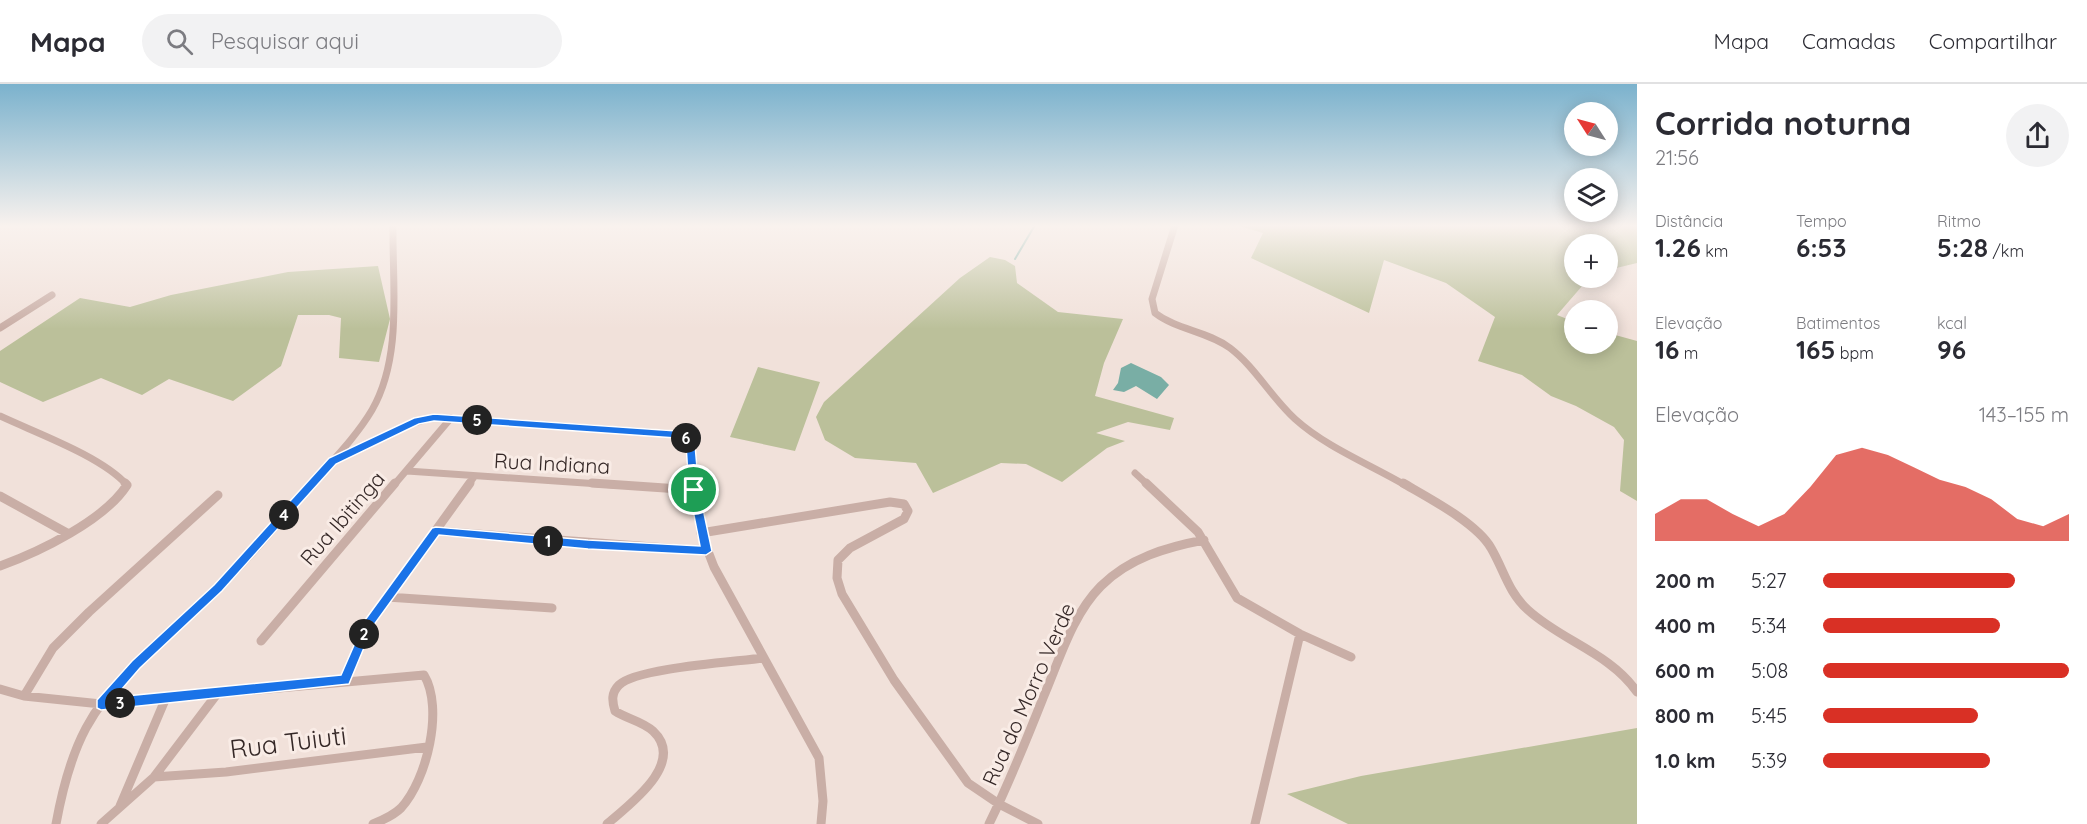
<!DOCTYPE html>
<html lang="pt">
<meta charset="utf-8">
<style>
:root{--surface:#fff;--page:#f2f2f3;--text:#2b2b33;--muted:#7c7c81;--line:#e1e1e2;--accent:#d93025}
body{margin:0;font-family:Quicksand,sans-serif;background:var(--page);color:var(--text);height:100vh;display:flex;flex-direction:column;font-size:22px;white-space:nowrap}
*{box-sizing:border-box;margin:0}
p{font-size:20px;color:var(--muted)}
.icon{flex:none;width:33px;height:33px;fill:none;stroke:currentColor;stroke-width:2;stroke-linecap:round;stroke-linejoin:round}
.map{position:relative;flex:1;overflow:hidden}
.drawer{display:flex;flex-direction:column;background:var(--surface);width:450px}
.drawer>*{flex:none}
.needle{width:39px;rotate:306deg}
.fabs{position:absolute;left:1564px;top:18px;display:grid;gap:12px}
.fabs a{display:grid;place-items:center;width:54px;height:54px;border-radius:50%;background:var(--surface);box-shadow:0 3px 15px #0003;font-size:30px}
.pin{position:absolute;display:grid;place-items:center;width:51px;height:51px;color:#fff;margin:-26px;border:3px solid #fff;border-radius:50%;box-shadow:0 2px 6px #0007}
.km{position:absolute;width:30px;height:30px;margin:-15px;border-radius:50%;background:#222;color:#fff;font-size:16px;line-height:30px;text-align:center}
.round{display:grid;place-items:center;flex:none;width:63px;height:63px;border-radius:32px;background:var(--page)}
.overview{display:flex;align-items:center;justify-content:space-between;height:102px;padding:0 18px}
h1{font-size:33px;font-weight:700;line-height:45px}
.figures{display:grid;grid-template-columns:repeat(3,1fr);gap:9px;height:102px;padding:6px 18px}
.figures div{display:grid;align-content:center}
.figures b{font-size:26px;font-weight:700}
.figures small{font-size:16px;font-weight:400}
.figures p{font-size:16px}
.chart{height:168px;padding:12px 18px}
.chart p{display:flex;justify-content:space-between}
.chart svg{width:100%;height:108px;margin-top:6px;fill:var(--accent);opacity:.7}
ul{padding:0 18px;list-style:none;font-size:20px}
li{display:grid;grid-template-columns:96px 72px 1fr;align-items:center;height:45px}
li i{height:15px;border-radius:8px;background:var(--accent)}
header{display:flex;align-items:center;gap:36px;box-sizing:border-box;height:84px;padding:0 30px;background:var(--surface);border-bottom:2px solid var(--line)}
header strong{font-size:28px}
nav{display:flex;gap:33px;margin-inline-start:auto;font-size:21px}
.search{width:420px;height:54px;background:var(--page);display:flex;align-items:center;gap:15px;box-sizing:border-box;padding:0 21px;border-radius:33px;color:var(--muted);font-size:22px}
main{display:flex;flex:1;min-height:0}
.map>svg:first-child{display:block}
.green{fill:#bbc09a}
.water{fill:#79aea5}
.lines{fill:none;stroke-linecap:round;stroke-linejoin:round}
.stream{stroke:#79aea5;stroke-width:2}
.minor-far1{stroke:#c9aea6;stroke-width:7}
.minor{stroke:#c9aea6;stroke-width:9}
.route{fill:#1a73e8;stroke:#fff;stroke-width:1.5;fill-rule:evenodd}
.labels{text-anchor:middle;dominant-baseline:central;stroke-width:6;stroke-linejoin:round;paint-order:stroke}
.street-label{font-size:21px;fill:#352827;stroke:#f9ece6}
.near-street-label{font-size:26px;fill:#352827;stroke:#f9ece6}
</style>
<header>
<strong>Mapa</strong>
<div class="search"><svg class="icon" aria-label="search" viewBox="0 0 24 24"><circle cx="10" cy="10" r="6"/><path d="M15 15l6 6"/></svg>Pesquisar aqui</div>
<nav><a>Mapa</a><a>Camadas</a><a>Compartilhar</a></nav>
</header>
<main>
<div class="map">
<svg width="1637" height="740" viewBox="0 0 1637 740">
<rect width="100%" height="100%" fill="#f1e1da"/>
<path class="green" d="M1236,141H1637V179L1608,186V160H1575V194H1589L1557,231L1575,238V260H1608V249L1637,257V417L1620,407L1624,356L1614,343L1576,322L1551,312L1522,291L1478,277L1495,233L1446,199L1384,176L1369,229L1251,174L1263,149Z
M990,173L1005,176L1015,182L1017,199L1058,228L1123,235L1104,279L1095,312L1174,334L1170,346L1128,338L1096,349L1125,357L1107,364L1062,398L1026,380L1001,379L933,409L916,379L855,374L825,356L816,333L824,318L960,194Z
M378,182L390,235L379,278L339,274L341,234L329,231H298L281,282L233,317L169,295L142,311L101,294L43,318L0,298V267L80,214L130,223L171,211L288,188Z
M758,283L820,298L795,367L730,353Z
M1637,644V740H1348L1287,710L1361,692Z"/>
<path class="water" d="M1131,279L1161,293L1169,301L1157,315L1136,302L1124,308L1113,306L1118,299L1121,284Z"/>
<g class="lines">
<path class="stream" d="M1015,175L1035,141"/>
<path class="minor-far1" d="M1175,141L1152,215L1155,229C1177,246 1207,247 1230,264C1255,283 1271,313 1295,335C1326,363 1369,380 1405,401
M0,244L52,211
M0,332C36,349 101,372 127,401
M332,377L408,341L434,333L677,350C696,359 693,382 696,401
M407,387L614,401
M1135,389L1148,401
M311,401C332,377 356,353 372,326C403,272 392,200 393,141
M394,401L451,334
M468,401L474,393"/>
<path class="minor" d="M592,399L694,406
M695,399L701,449L714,483L819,674L823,717L821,740
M1146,399L1198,448L1237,514L1300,550L1351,573
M1403,399C1427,413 1477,439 1491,464C1504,486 1508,508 1528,526C1562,557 1610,569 1637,608
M0,412L67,449
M436,447L707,467
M701,449L890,418L904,420L908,427L904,435L850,464L838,476L837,494L842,510L894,596L968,699L999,720L1038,740
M0,482C39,468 105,436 127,401L125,399
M387,513L552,524
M261,557L395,399
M345,597L369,539L470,399
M0,605L24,612L101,620L424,591C444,624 427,696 401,724C394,731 383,736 373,740
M24,612L53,564L89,528L218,411
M154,693L226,688L427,663
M120,722L165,616
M56,740C62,707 70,674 86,644C117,587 172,549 217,505C251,472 281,435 312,399
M101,740L154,693L217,610
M607,740C629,721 687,679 653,647C642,637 627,635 615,627C612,617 611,609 619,601C636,584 734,578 763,574
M989,740C1009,699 1026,657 1043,614C1059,577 1072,531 1101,502C1129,474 1167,463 1204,456
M1255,740L1300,550"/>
</g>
<linearGradient id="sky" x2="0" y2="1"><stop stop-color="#7bb2cd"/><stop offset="0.58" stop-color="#f9f2ee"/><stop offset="1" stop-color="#f9f2ee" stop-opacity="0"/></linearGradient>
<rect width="1637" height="245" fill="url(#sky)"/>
<path class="route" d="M434,330L677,347L689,351L695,361L699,406L712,467L706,471L588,465L439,451L373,542L349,600L101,626L97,624V616L132,577L214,501L329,374L414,334ZM434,337L676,354L683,357L686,361L689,406L700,462L588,456L436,443L432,444L365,536L341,591L115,613L140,584L222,507L336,380L419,340Z"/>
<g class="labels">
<g class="street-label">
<text transform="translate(552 379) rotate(3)">Rua Indiana</text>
<text transform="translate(342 434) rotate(-49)">Rua Ibitinga</text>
<text transform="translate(1028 610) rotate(-66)">Rua do Morro Verde</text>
</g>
<g class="near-street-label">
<text transform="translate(288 658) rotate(-7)">Rua Tuiuti</text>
</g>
</g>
</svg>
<div class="fabs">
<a><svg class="needle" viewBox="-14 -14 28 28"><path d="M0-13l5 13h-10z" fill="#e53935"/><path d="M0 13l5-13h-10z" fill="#7c7c81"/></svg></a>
<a><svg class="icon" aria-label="layers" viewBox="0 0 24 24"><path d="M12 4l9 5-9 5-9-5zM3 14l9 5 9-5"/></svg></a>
<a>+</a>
<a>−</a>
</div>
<div class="pin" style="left:694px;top:406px;background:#1e9e55"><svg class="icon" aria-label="arrive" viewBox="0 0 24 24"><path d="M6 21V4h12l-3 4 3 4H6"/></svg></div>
<b class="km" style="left:548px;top:457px">1</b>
<b class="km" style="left:364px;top:550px">2</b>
<b class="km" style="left:120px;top:619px">3</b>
<b class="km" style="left:284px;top:431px">4</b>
<b class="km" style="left:477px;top:336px">5</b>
<b class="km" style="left:686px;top:354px">6</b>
</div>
<section class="drawer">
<div class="overview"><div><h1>Corrida noturna</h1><p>21:56</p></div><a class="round"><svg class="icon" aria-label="share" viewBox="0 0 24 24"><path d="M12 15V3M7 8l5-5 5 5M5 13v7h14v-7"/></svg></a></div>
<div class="figures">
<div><p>Distância</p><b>1.26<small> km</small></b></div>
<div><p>Tempo</p><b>6:53</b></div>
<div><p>Ritmo</p><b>5:28<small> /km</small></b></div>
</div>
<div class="figures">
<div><p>Elevação</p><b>16<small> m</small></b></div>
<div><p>Batimentos</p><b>165<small> bpm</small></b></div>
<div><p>kcal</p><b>96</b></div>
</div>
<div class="chart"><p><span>Elevação</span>143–155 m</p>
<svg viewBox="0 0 160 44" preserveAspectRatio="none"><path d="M0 44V33L10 27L20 27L30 33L40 38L50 33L60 22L70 9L80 6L90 9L100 14L110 19L120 22L130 27L140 35L150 38L160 33V44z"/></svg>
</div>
<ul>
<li><b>200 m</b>5:27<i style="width:78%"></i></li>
<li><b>400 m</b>5:34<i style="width:72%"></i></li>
<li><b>600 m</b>5:08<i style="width:100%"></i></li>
<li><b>800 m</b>5:45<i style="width:63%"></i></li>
<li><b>1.0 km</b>5:39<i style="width:68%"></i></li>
</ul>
</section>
</main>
